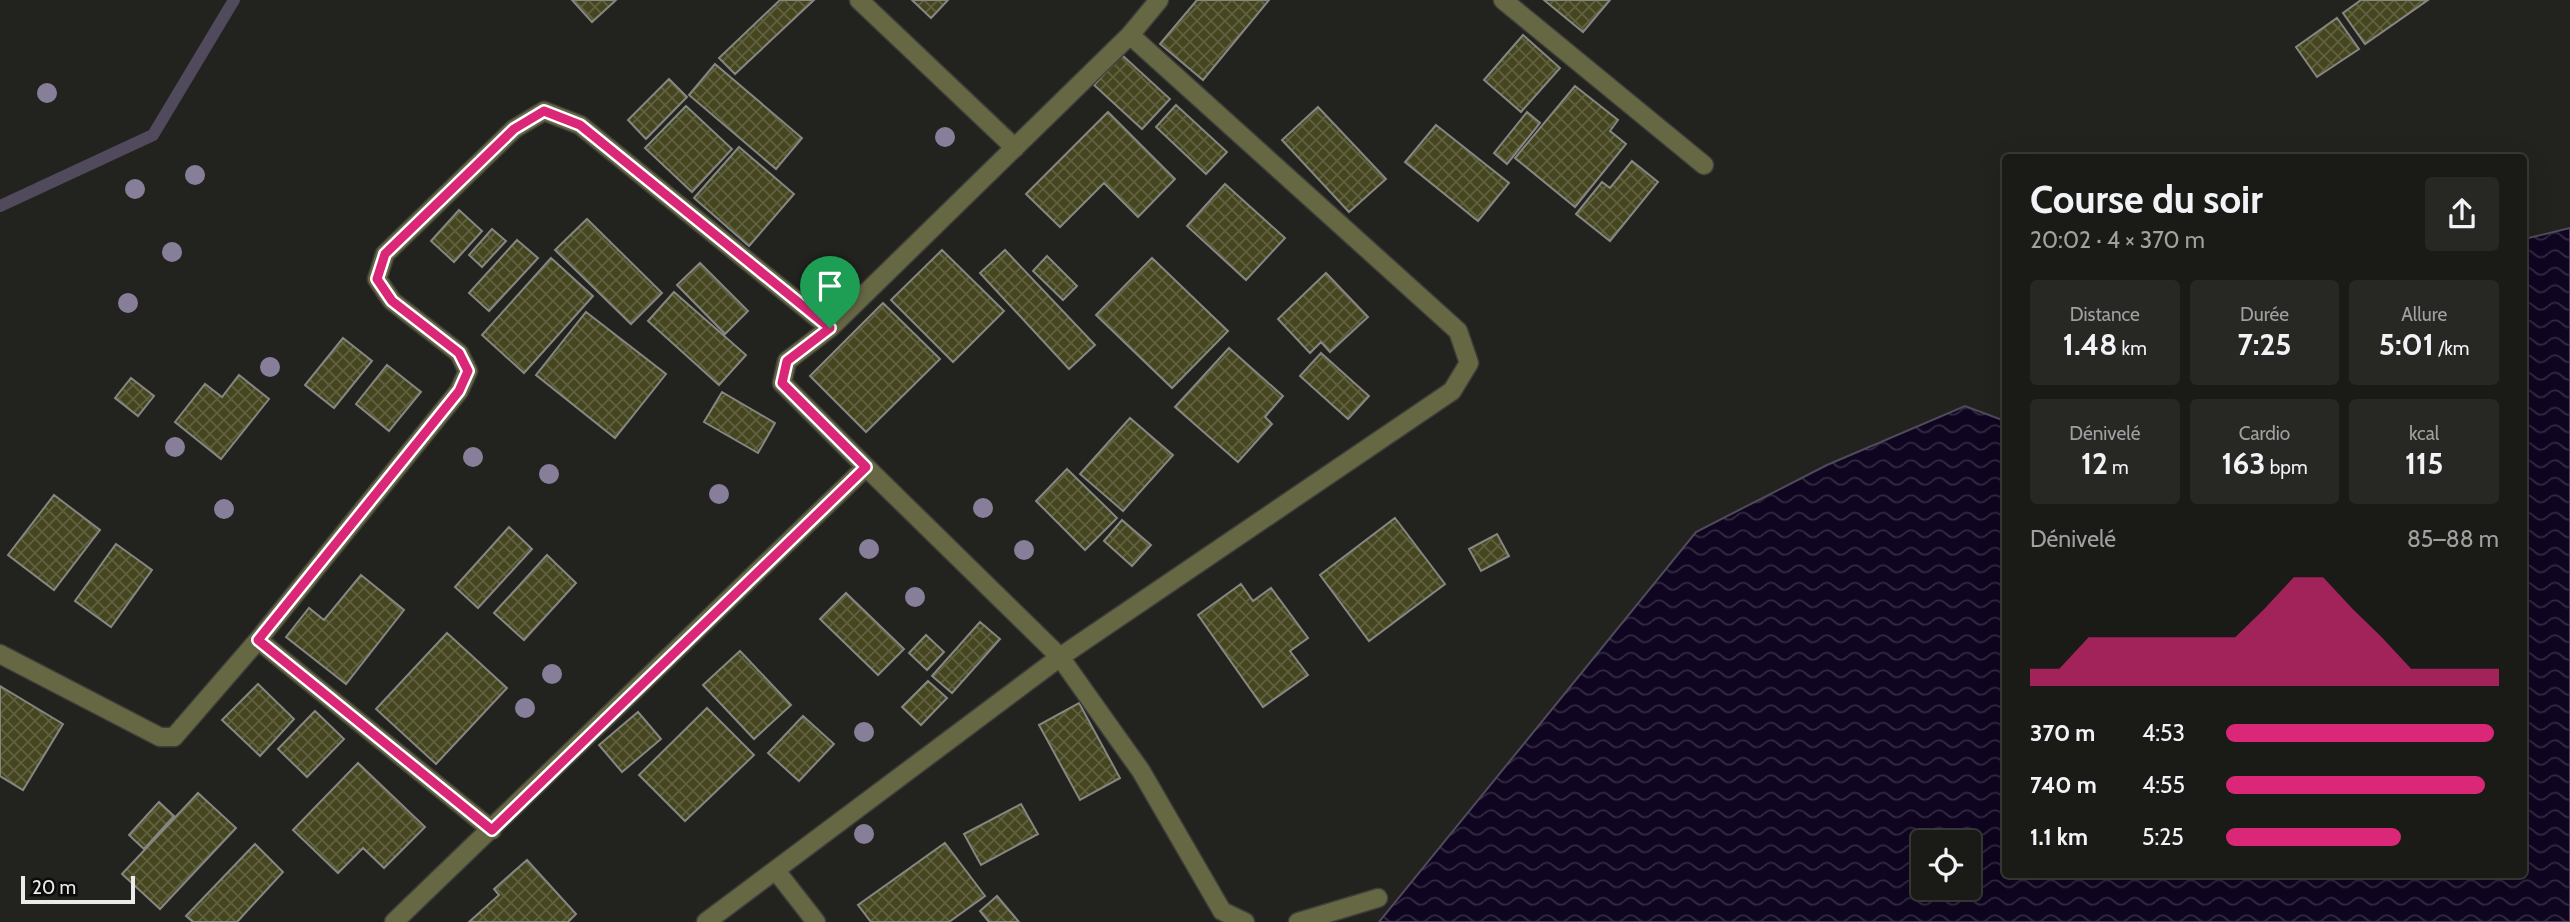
<!DOCTYPE html>
<html lang="fr">
<meta charset="utf-8">
<style>
:root{--surface:#1a1a17;--page:#272724;--text:#f1f3f6;--muted:#9fa1a1;--line:#383836;--accent:#db2777}
body{margin:0;font-family:Cabin,sans-serif;background:var(--page);color:var(--text);height:100vh;display:flex;flex-direction:column;font-size:26px;white-space:nowrap}
*{box-sizing:border-box;margin:0}
p{font-size:23px;color:var(--muted)}
.icon{flex:none;width:38px;height:38px;fill:none;stroke:currentColor;stroke-width:2;stroke-linecap:round;stroke-linejoin:round}
.map{position:relative;flex:1;overflow:hidden}
.panel{position:absolute;left:2002px;top:154px;width:525px;height:724px;display:flex;flex-direction:column;background:var(--surface);border-radius:7px;box-shadow:0 7px 28px #0002,0 0 0 2px var(--line)}
.panel>*{flex:none}
.controls{position:absolute;left:1911px;top:830px;display:grid;gap:14px}
.controls a{display:grid;place-items:center;width:70px;height:70px;border-radius:7px;background:var(--surface);box-shadow:0 7px 28px #0002,0 0 0 2px var(--line);font-size:35px}
.scale{position:absolute;left:21px;bottom:18px;width:114px;box-sizing:border-box;padding-left:7px;border:4px solid #ebebe9;border-top:0;font-size:19px;line-height:24px;white-space:nowrap;color:#ebebe9;-webkit-text-stroke:5px #0b0b0a;paint-order:stroke}
.pin{position:absolute;display:grid;place-items:center;width:60px;height:60px;color:#fff;margin:-72px -30px;border-radius:50% 50% 50% 0;rotate:-45deg;box-shadow:0 0 7px #0007}
.pin .icon{rotate:45deg}
.round{display:grid;place-items:center;flex:none;width:74px;height:74px;border-radius:7px;background:var(--page)}
.overview{display:flex;align-items:center;justify-content:space-between;height:119px;padding:0 28px}
h1{font-size:38px;font-weight:700;line-height:52px}
.figures{display:grid;grid-template-columns:repeat(3,1fr);gap:10px;height:119px;padding:7px 28px}
.figures div{display:grid;align-content:center;border-radius:7px;background:var(--page);text-align:center}
.figures b{font-size:30px;font-weight:700}
.figures small{font-size:19px;font-weight:400}
.figures p{font-size:19px}
.chart{height:196px;padding:14px 28px}
.chart p{display:flex;justify-content:space-between}
.chart svg{width:100%;height:126px;margin-top:7px;fill:var(--accent);opacity:.7}
ul{padding:0 28px;list-style:none;font-size:23px}
li{display:grid;grid-template-columns:112px 84px 1fr;align-items:center;height:52px}
li i{height:18px;border-radius:9px;background:var(--accent)}
.map>svg:first-child{display:block}
.water{fill:url(#water-waves);stroke:#514a5c;stroke-width:2;fill-rule:evenodd}
.lines{fill:none;stroke-linecap:round;stroke-linejoin:round}
.stream{stroke:#514a5c;stroke-width:12}
.building{fill:url(#building-cross-hatch);stroke:#868683;stroke-width:2}
.minor-casing{stroke:#3e3e3b;stroke-width:21}
.minor{stroke:#666844;stroke-width:18}
.tree{fill:#877f99}
.route-casing{stroke:#fff;stroke-width:14}
.route{stroke:#db2777;stroke-width:9}
</style>
<div class="map">
<svg width="2570" height="922" viewBox="0 0 2570 922">
<defs>
<pattern id="water-waves" width="16" height="10" patternUnits="userSpaceOnUse" patternTransform="scale(1.75)"><rect width="16" height="10" fill="#0f0520"/><path d="M0 5q4-4 8 0t8 0" fill="none" stroke="#322a40"/></pattern>
<pattern id="building-cross-hatch" width="8" height="8" patternUnits="userSpaceOnUse" patternTransform="scale(1.75)"><rect width="8" height="8" fill="#454620"/><path d="M0 0l8 8M0 8l8-8" fill="none" stroke="#606140"/></pattern>
</defs>
<rect width="100%" height="100%" fill="#22221f"/>
<path class="water" d="M2570,228V922H1379L1696,532L1827,465L1965,406L2005,421L2006,875H2524V239ZM1923,842H1969V887H1923Z"/>
<g class="lines">
<path class="stream" d="M0,206L153,135L234,0"/>
</g>
<path class="building" d="M572,0H616L592,22Z
M780,0H814L735,74L719,58Z
M912,0H948L931,18Z
M1197,0H1269L1203,80L1160,44Z
M1544,0H1610L1583,32Z
M2361,0H2428L2365,44L2343,13Z
M2337,18L2359,49L2317,77L2296,47Z
M1523,35L1560,68L1521,112L1484,80Z
M1122,55L1170,99L1142,129L1094,85Z
M715,64L802,138L776,169L689,95Z
M669,79L687,97L646,139L628,120Z
M1575,86L1618,120L1610,131L1626,144L1575,207L1515,158Z
M1176,105L1227,152L1206,174L1156,127Z
M686,106L732,149L692,192L645,148Z
M1318,107L1386,179L1349,212L1282,140Z
M1108,112L1175,179L1138,217L1104,183L1060,227L1026,194Z
M1527,112L1540,123L1507,164L1494,153Z
M1436,125L1509,183L1478,221L1405,162Z
M739,147L794,194L749,246L694,198Z
M1632,161L1658,182L1610,241L1576,214L1602,182L1610,188Z
M1225,184L1285,238L1246,280L1187,226Z
M459,210L482,231L454,262L431,241Z
M587,219L662,293L631,324L555,250Z
M492,229L506,241L482,267L469,255Z
M517,240L538,258L489,311L469,293Z
M942,250L1004,311L953,362L891,300Z
M1005,250L1095,345L1069,369L980,273Z
M1047,256L1077,286L1063,300L1033,271Z
M551,258L593,296L524,373L482,335Z
M1152,258L1228,331L1172,388L1096,315Z
M700,263L748,311L725,334L677,285Z
M1326,273L1368,317L1330,352L1321,342L1310,353L1278,319Z
M674,292L746,355L719,385L648,321Z
M883,303L940,359L866,432L810,376Z
M586,312L666,374L615,438L536,375Z
M343,338L372,361L334,408L305,385Z
M1229,348L1283,396L1265,417L1272,424L1238,462L1175,407Z
M1321,353L1369,396L1348,419L1300,376Z
M387,365L421,392L389,431L356,404Z
M239,375L269,399L221,459L175,422L205,384L222,397Z
M131,378L154,396L138,416L115,398Z
M722,392L775,423L758,453L704,422Z
M1130,418L1173,455L1123,511L1080,474Z
M1067,469L1117,518L1085,550L1036,501Z
M54,495L100,530L54,590L8,555Z
M1395,518L1445,584L1369,641L1320,575Z
M1122,520L1151,545L1132,566L1104,541Z
M509,527L532,549L478,608L455,587Z
M1497,534L1509,556L1481,571L1469,549Z
M116,544L152,570L111,627L75,601Z
M547,555L576,583L524,640L494,613Z
M361,575L404,610L346,684L286,637L309,608L324,620Z
M1241,584L1253,601L1271,588L1308,638L1290,651L1308,675L1263,707L1198,615Z
M846,593L904,649L878,675L820,619Z
M980,622L1000,639L952,693L932,676Z
M447,633L507,688L436,764L376,709Z
M926,635L944,652L927,670L909,653Z
M740,651L791,705L754,739L703,685Z
M928,681L947,698L921,725L902,707Z
M258,684L294,719L260,756L222,720Z
M0,686L63,724L23,790L0,776Z
M1079,703L1120,778L1080,800L1039,725Z
M707,708L754,755L685,821L639,775Z
M315,711L344,739L307,777L278,749Z
M638,712L661,739L622,772L599,745Z
M803,716L834,744L799,781L768,753Z
M358,763L425,827L384,868L363,848L338,873L293,830Z
M198,793L236,828L160,909L122,874Z
M159,802L174,816L144,849L129,835Z
M1021,804L1038,834L981,865L964,834Z
M945,843L985,896L949,922H871L858,905Z
M255,844L283,872L237,922H193L186,916Z
M527,860L576,914L568,922H469L499,895L494,889Z
M997,896L1019,922H989L980,911Z"/>
<g class="lines">
<defs>
<path id="minor" d="M859,0L1015,148
M1503,0L1704,165
M866,467L1060,657L1141,771L1222,911L1245,922
M258,640L492,830
M0,654L160,737H174L258,640L459,391L468,371L459,353L392,301L377,279L385,254L514,129L544,111L580,125L830,328
M777,872L816,922
M394,922L866,467L782,383L787,361L830,328L1130,35L1159,0
M706,922L1060,657L1452,391L1469,363L1458,331L1130,35
M1298,922L1378,898"/>
</defs>
<use href="#minor" class="minor-casing"/>
<use href="#minor" class="minor"/>
</g>
<g class="tree">
<circle cx="47" cy="93" r="10"/>
<circle cx="945" cy="137" r="10"/>
<circle cx="195" cy="175" r="10"/>
<circle cx="135" cy="189" r="10"/>
<circle cx="172" cy="252" r="10"/>
<circle cx="128" cy="303" r="10"/>
<circle cx="270" cy="367" r="10"/>
<circle cx="175" cy="447" r="10"/>
<circle cx="473" cy="457" r="10"/>
<circle cx="549" cy="474" r="10"/>
<circle cx="719" cy="494" r="10"/>
<circle cx="983" cy="508" r="10"/>
<circle cx="224" cy="509" r="10"/>
<circle cx="869" cy="549" r="10"/>
<circle cx="1024" cy="550" r="10"/>
<circle cx="915" cy="597" r="10"/>
<circle cx="552" cy="674" r="10"/>
<circle cx="525" cy="708" r="10"/>
<circle cx="864" cy="732" r="10"/>
<circle cx="864" cy="834" r="10"/>
</g>
<g class="lines">
<defs>
<path id="route" d="M544,111L580,125L830,328L787,361L782,383L866,467L492,830L258,640L459,391L468,371L459,353L392,301L377,279L385,254L514,129Z"/>
</defs>
<use href="#route" class="route-casing"/>
<use href="#route" class="route"/>
</g>
</svg>
<div class="controls">
<a><svg class="icon" aria-label="locate" viewBox="0 0 24 24"><circle cx="12" cy="12" r="6"/><path d="M12 2v4M12 18v4M2 12h4M18 12h4"/></svg></a>
</div>
<div class="scale">20 m</div>
<div class="pin" style="left:830px;top:328px;background:#1e9e55"><svg class="icon" aria-label="arrive" viewBox="0 0 24 24"><path d="M6 21V4h12l-3 4 3 4H6"/></svg></div>
<section class="panel">
<div class="overview"><div><h1>Course du soir</h1><p>20:02 · 4 × 370 m</p></div><a class="round"><svg class="icon" aria-label="share" viewBox="0 0 24 24"><path d="M12 15V3M7 8l5-5 5 5M5 13v7h14v-7"/></svg></a></div>
<div class="figures">
<div><p>Distance</p><b>1.48<small> km</small></b></div>
<div><p>Durée</p><b>7:25</b></div>
<div><p>Allure</p><b>5:01<small> /km</small></b></div>
</div>
<div class="figures">
<div><p>Dénivelé</p><b>12<small> m</small></b></div>
<div><p>Cardio</p><b>163<small> bpm</small></b></div>
<div><p>kcal</p><b>115</b></div>
</div>
<div class="chart"><p><span>Dénivelé</span>85–88 m</p>
<svg viewBox="0 0 160 44" preserveAspectRatio="none"><path d="M0 44V38L10 38L20 27L30 27L40 27L50 27L60 27L70 27L80 17L90 6L100 6L110 17L120 27L130 38L140 38L150 38L160 38V44z"/></svg>
</div>
<ul>
<li><b>370 m</b>4:53<i style="width:98%"></i></li>
<li><b>740 m</b>4:55<i style="width:95%"></i></li>
<li><b>1.1 km</b>5:25<i style="width:64%"></i></li>
</ul>
</section>
</div>
